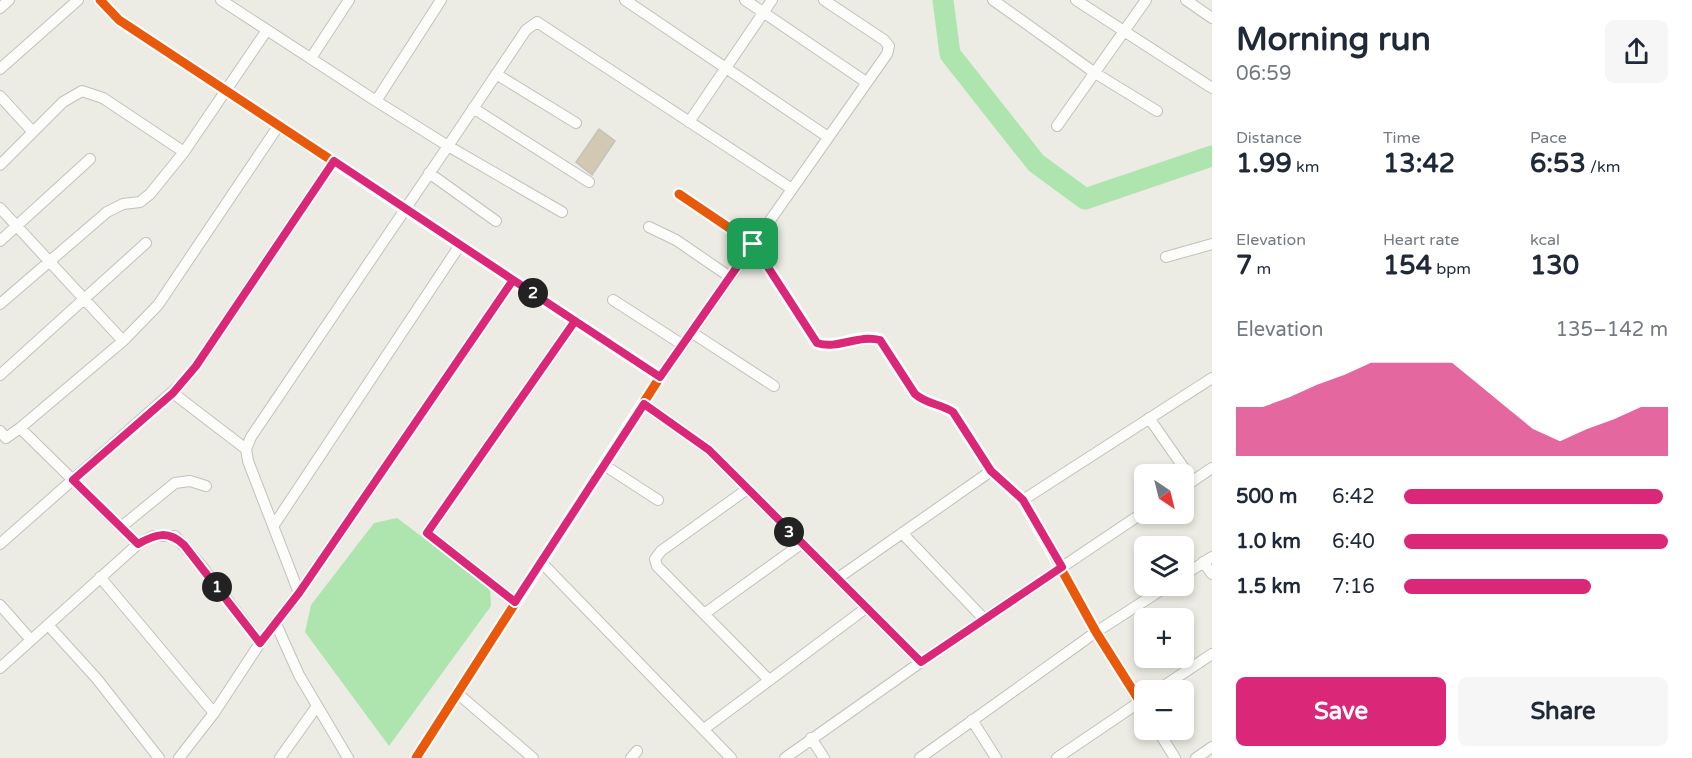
<!DOCTYPE html>
<meta charset="utf-8">
<style>
:root{--surface:#fff;--page:#f6f6f7;--text:#1f2937;--muted:#747a83;--accent:#db2777}
body{margin:0;font-family:"Varela Round",sans-serif;background:var(--page);color:var(--text);height:100vh;display:flex;flex-direction:column;font-size:22px;white-space:nowrap}
*{box-sizing:border-box;margin:0}
p{font-size:20px;color:var(--muted)}
.icon{flex:none;width:33px;height:33px;fill:none;stroke:currentColor;stroke-width:2;stroke-linecap:round;stroke-linejoin:round}
.map{position:relative;flex:1;overflow:hidden}
.details{display:flex;flex-direction:column;background:var(--surface);width:480px}
.details>*{flex:none}
.needle{width:39px;rotate:145deg}
.buttons{position:absolute;left:1134px;top:464px;display:grid;gap:12px}
.buttons a{display:grid;place-items:center;width:60px;height:60px;border-radius:9px;background:var(--surface);box-shadow:0 3px 9px #0003;font-size:30px}
.pin{position:absolute;display:grid;place-items:center;width:51px;height:51px;color:#fff;margin:-26px;border-radius:12px;box-shadow:0 3px 9px #0006}
.km{position:absolute;width:30px;height:30px;margin:-15px;border-radius:50%;background:#222;color:#fff;font-size:16px;line-height:30px;text-align:center}
.round{display:grid;place-items:center;flex:none;width:63px;height:63px;border-radius:9px;background:var(--page)}
.overview{display:flex;align-items:center;justify-content:space-between;height:102px;padding:0 24px}
h1{font-size:33px;font-weight:700;line-height:45px}
.stats{display:grid;grid-template-columns:repeat(3,1fr);gap:9px;height:102px;padding:6px 24px}
.stats div{display:grid;align-content:center}
.stats b{font-size:26px;font-weight:700}
.stats small{font-size:16px;font-weight:400}
.stats p{font-size:16px}
.chart{height:168px;padding:12px 24px}
.chart p{display:flex;justify-content:space-between}
.chart svg{width:100%;height:108px;margin-top:6px;fill:var(--accent);opacity:.7}
.primary-button{display:flex;gap:12px;margin-top:auto;padding:12px 24px}
.primary-button a{flex:1;height:69px;border-radius:9px;background:var(--accent);color:#fff;font-size:24px;font-weight:700;line-height:69px;text-align:center}
.primary-button a+a{background:var(--page);color:var(--text)}
ul{padding:0 24px;list-style:none;font-size:20px}
li{display:grid;grid-template-columns:96px 72px 1fr;align-items:center;height:45px}
li i{height:15px;border-radius:8px;background:var(--accent)}
main{display:flex;flex:1;min-height:0}
.map>svg:first-child{display:block}
.water{fill:#aee5af}
.lines{fill:none;stroke-linecap:round;stroke-linejoin:round}
.river{stroke:#aee5af;stroke-width:21}
.building{fill:#d3c9b3;stroke:#c3c2bc;stroke-width:1.5}
.minor-casing{stroke:#c2c2bc;stroke-width:12}
.minor{stroke:#fcfcfb;stroke-width:10}
.cycleway-casing{stroke:#fff;stroke-width:13}
.cycleway{stroke:#e8590c;stroke-width:9}
.route-casing{stroke:#fff;stroke-width:12}
.route{stroke:#db2777;stroke-width:8}
</style>
<main>
<div class="map">
<svg width="1212" height="758" viewBox="0 0 1212 758">
<rect width="100%" height="100%" fill="#ecece4"/>
<path class="water" d="M397,518L490,588L491,606L389,746L305,632L311,605L374,523Z"/>
<g class="lines">
<path class="river" d="M943,0L950,54L1036,163L1085,199L1212,156"/>
</g>
<path class="building" d="M599,129L615,141L592,175L576,162Z"/>
<g class="lines">
<defs>
<path id="minor" d="M100,0L119,20L660,377L416,758
M221,0L376,101L441,0
M625,0L828,137
M745,0L866,82
M993,0L1095,73L1157,111
M1076,0L1212,88
M1186,0L1212,18
M0,8L9,0
M311,58L349,0
M0,69L78,0
M496,74L576,123
M0,96L33,132
M473,108L589,182
M689,122L772,0
M1057,126L1146,0
M0,165L63,102L82,91L103,98L184,152
M429,173L496,221
M679,194L753,244L817,343C838,350 858,333 880,340L915,394C926,404 941,404 953,412L991,471L1023,500L1096,632L1144,708
M0,208L123,341
M562,212L448,146L526,30L537,22L792,189
M649,227L676,240L730,277
M0,241L90,159
M1166,257L1212,244
M613,300L683,345
M0,304L107,212L123,204L140,202L150,194L184,152L267,30
M691,332L774,386
M0,375L146,243
M660,377L887,54L889,46L884,40L824,0
M173,393L246,449
M644,404L709,450L921,662
M1149,418L1193,481
M20,428L123,341L158,305L279,125
M0,431L6,438L20,428L138,544L0,668
M604,465L658,500
M1184,487L1212,468
M746,490L661,551L655,559L657,566L768,679
M1023,500L1212,378
M274,525L460,245
M121,527L175,483L190,481L206,486
M902,533L984,619
M0,544L180,385L196,366L334,161
M138,544L153,536H175L200,564L260,643
M541,562L731,758
M1203,562L1212,574
M1184,575L1212,557
M100,577L214,713
M838,578L991,471
M299,593L248,461L246,449L251,437L448,146L376,101
M515,602L427,533L575,321
M0,605L31,640
M704,614L801,544
M276,624L299,675L348,758
M49,626L97,679L159,758
M1158,690L1212,654
M457,693L533,758
M972,720L996,758
M704,729L866,608
M1157,729L1175,758
M811,738L824,758
M179,758L214,713L260,643L299,593L513,280
M280,758L317,706
M631,758L637,751
M785,758L921,662L1144,512
M920,758L1096,632L1169,585
M1057,758L1144,699
M1196,758L1212,747"/>
</defs>
<use href="#minor" class="minor-casing"/>
<use href="#minor" class="minor"/>
<defs>
<path id="cycleway" d="M100,0L119,20L660,377L416,758
M679,194L753,244L817,343C838,350 858,333 880,340L915,394C926,404 941,404 953,412L991,471L1023,500L1096,632L1144,708"/>
</defs>
<use href="#cycleway" class="cycleway-casing"/>
<use href="#cycleway" class="cycleway"/>
</g>
<g class="lines">
<defs>
<path id="route" d="M753,244L660,377L513,280L299,593L260,643L184,545C168,530 156,534 138,544L73,480L173,393L196,366L334,161L575,321L427,533L515,602L644,404L709,450L921,662L1062,567L1023,500L991,471L953,412C941,404 926,404 915,394L880,340C858,334 838,350 817,343L753,244"/>
</defs>
<use href="#route" class="route-casing"/>
<use href="#route" class="route"/>
</g>
</svg>
<div class="buttons">
<a><svg class="needle" viewBox="-14 -14 28 28"><path d="M0-13l5 13h-10z" fill="#e53935"/><path d="M0 13l5-13h-10z" fill="#747a83"/></svg></a>
<a><svg class="icon" aria-label="layers" viewBox="0 0 24 24"><path d="M12 4l9 5-9 5-9-5zM3 14l9 5 9-5"/></svg></a>
<a>+</a>
<a>−</a>
</div>
<div class="pin" style="left:753px;top:244px;background:#1e9e55"><svg class="icon" aria-label="arrive" viewBox="0 0 24 24"><path d="M6 21V4h12l-3 4 3 4H6"/></svg></div>
<b class="km" style="left:217px;top:587px">1</b>
<b class="km" style="left:533px;top:293px">2</b>
<b class="km" style="left:789px;top:532px">3</b>
</div>
<section class="details">
<div class="overview"><div><h1>Morning run</h1><p>06:59</p></div><a class="round"><svg class="icon" aria-label="share" viewBox="0 0 24 24"><path d="M12 15V3M7 8l5-5 5 5M5 13v7h14v-7"/></svg></a></div>
<div class="stats">
<div><p>Distance</p><b>1.99<small> km</small></b></div>
<div><p>Time</p><b>13:42</b></div>
<div><p>Pace</p><b>6:53<small> /km</small></b></div>
</div>
<div class="stats">
<div><p>Elevation</p><b>7<small> m</small></b></div>
<div><p>Heart rate</p><b>154<small> bpm</small></b></div>
<div><p>kcal</p><b>130</b></div>
</div>
<div class="chart"><p><span>Elevation</span>135–142 m</p>
<svg viewBox="0 0 160 44" preserveAspectRatio="none"><path d="M0 44V24L10 24L20 20L30 15L40 11L50 6L60 6L70 6L80 6L90 15L100 24L110 33L120 38L130 33L140 29L150 24L160 24V44z"/></svg>
</div>
<ul>
<li><b>500 m</b>6:42<i style="width:98%"></i></li>
<li><b>1.0 km</b>6:40<i style="width:100%"></i></li>
<li><b>1.5 km</b>7:16<i style="width:71%"></i></li>
</ul>
<div class="primary-button"><a>Save</a><a>Share</a></div>
</section>
</main>
